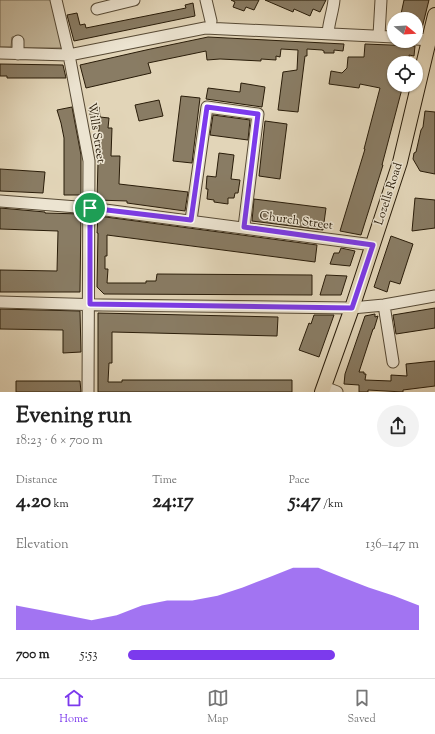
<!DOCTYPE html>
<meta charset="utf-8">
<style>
:root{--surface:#fff;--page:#f2f2f2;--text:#222;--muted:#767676;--line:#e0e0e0;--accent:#7c3aed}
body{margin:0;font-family:"Sorts Mill Goudy",serif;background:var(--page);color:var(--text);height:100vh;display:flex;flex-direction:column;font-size:15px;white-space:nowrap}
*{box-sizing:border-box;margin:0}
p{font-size:13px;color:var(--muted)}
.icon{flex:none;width:22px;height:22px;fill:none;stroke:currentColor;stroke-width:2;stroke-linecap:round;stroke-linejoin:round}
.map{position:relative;height:392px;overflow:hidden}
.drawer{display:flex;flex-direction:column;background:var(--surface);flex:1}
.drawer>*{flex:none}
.needle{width:26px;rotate:108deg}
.tools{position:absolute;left:387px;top:12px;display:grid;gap:8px}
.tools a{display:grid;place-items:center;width:36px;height:36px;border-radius:50%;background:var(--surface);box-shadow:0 1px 3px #0004;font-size:20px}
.pin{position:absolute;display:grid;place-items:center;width:34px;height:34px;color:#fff;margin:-17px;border:2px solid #fff;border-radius:50%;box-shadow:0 1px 4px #0007}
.round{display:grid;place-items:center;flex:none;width:42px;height:42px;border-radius:21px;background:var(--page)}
.headline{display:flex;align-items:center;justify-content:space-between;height:68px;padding:0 16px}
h1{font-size:22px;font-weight:800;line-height:30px}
.metrics{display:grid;grid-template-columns:repeat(3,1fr);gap:6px;height:68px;padding:4px 16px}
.metrics div{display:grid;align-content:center}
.metrics b{font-size:20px;font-weight:800}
.metrics small{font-size:11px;font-weight:400}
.metrics p{font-size:11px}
.chart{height:112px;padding:8px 16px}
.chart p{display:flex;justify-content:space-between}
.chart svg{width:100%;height:72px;margin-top:4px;fill:var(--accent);opacity:.7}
ul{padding:0 16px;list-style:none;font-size:13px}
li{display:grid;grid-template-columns:64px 48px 1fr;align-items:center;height:30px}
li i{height:10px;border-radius:5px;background:var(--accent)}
.menu{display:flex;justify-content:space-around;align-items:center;height:56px;border-top:1px solid var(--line);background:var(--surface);font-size:11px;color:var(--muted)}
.menu a{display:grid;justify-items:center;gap:2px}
.menu .selected{color:var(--accent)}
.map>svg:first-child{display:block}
.green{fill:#c3b69a;stroke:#766952}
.building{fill:#897c64;stroke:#291c09}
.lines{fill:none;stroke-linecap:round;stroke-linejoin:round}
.minor-casing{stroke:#574a35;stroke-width:13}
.major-casing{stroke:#291c09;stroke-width:16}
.minor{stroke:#ece4d1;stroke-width:11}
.major{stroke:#e2d5b8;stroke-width:14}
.route-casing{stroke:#fff;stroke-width:8}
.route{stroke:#7c3aed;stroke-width:5}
.labels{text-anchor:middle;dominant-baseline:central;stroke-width:3;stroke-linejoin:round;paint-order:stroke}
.street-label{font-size:12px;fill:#291c09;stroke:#ece4d1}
</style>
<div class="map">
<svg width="435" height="392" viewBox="0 0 435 392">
<rect width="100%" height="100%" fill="#e2d5b8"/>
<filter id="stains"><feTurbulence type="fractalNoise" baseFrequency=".005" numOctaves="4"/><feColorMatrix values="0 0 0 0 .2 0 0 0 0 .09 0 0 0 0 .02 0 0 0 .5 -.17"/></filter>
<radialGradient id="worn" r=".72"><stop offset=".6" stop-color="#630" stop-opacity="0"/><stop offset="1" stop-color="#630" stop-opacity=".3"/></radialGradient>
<path class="green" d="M0,0H52L64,48H23L22,37H12L11,47H0Z"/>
<path class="building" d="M231,0H259L254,10L246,7L244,11L233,7L235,2Z
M265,0H326L320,12L313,9L310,16L294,9L293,12Z
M404,0H429L422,28L417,32L416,19H407V15L401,14Z
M193,3L195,16L74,41L67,15L77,13L80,25L85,24L86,28L186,8L185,5Z
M208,37L344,44L343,51L334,50V53H324V51L322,50L307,49V56H305L298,112L278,110L283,72L297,70L298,50L281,49L280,57L276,56V60L261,59V61L220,59L207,60L206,51L148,63L151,73L86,88L80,65L146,50Z
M365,44L415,46L414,56L409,55L410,63H394V85H403L382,165H383L361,235L340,231L365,149H364L380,88L360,84L359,88L329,84L331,71L342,73L347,68L348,57H364Z
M0,64L63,65L66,78H7V76H0Z
M241,83L265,87L262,107L206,99L208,88L240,92Z
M181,96L200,98L192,163L173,161Z
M159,100L163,116L139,121L135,105Z
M72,107L81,155V195H64V138L61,123L57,110Z
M99,107L100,117L109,118L108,128H112L111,156H120L119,184L188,192L185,211L127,203V201L97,200L99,124L92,123L89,110Z
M425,111L435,112V174L420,171L413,159L414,153L416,152L421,130L423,127Z
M213,115L250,120L248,140L210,135Z
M265,121L287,124L280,179L259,176Z
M219,153L234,155L231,179L240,180L238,193H235L234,198H228V204L214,202V200L207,199L208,189H206L207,176L216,177Z
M0,169L45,172L43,193L0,191Z
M415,198L435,200V228L412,231Z
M254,199L326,208L323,230L252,221Z
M0,208L45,212V213L81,214L80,292H0V270L57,271L58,231L0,229Z
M98,216L317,245L315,262L107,235V256H105V269H108L107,283H146V281H156L157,274L312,275V295L104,294L97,287L98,233H97Z
M391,236L413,244L400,284L390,281L387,292L374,287Z
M341,248L355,251L350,266L330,264L334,253H339Z
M326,275L347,276L341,295H320Z
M435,308V328L396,334L393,315Z
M0,309L80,311L81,352L63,353V330L0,329Z
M98,313L278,317L277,336L112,332V363H109L108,382H122V380H292V392H98Z
M375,314V317L378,316L374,329H373L359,372H364V374H366L365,380L391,381V375L407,376L406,364L435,361V386L403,390V392L368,390V392H359V385L344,384L345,374L365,316Z
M314,315H334L319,357L299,350L309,323L311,324Z
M16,381H80L81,392H16Z"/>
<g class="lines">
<defs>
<path id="minor" d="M56,0L69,55L89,161L88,392
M206,0L211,21
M97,9L134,0
M328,33C329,21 333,11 334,0
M379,35L381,0
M416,39L429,40
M0,53L69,55L205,28L394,37
M18,54V41
M0,201L90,208L373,245
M191,220L207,107L258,114L244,227
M0,302L103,305L352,308L384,305L435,296
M384,305L393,362
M324,387L337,392"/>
<path id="major" d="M322,392L352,308L400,162L435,15"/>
</defs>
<use href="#minor" class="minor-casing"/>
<use href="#major" class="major-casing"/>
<use href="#minor" class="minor"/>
<use href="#major" class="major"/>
</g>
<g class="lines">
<defs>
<path id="route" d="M207,107L258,114L244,227L373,245L352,308L90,304V208L191,220Z"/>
</defs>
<use href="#route" class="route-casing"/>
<use href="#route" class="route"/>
</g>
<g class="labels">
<g class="street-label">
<text transform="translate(96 133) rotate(81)">Wills Street</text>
<text transform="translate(389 194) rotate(-72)">Lozells Road</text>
<text transform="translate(296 221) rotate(8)">Church Street</text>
</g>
</g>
<rect width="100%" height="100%" filter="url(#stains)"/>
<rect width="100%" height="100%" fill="url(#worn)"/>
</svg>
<div class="tools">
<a><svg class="needle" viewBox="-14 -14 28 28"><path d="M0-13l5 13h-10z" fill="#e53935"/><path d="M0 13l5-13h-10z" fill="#767676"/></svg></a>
<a><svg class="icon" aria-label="locate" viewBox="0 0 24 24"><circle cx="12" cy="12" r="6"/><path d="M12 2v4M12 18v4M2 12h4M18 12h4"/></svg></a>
</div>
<div class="pin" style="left:90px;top:208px;background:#1e9e55"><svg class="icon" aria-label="arrive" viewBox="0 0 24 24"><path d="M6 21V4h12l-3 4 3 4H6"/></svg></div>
</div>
<section class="drawer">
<div class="headline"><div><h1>Evening run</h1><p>18:23 · 6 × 700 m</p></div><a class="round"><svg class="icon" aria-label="share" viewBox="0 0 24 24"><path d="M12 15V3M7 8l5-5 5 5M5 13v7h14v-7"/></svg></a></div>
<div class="metrics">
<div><p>Distance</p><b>4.20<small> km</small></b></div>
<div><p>Time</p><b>24:17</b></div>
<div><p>Pace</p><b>5:47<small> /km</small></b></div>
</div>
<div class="chart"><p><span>Elevation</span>136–147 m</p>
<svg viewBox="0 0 160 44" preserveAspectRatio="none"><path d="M0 44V29L10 32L20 35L30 38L40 35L50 29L60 26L70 26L80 23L90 18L100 12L110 6L120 6L130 12L140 18L150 23L160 29V44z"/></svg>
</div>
<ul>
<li><b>700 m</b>5:53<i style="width:71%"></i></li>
</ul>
</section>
<nav class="menu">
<a class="selected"><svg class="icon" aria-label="home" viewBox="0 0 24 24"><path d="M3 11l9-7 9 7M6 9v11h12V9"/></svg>Home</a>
<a><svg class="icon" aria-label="map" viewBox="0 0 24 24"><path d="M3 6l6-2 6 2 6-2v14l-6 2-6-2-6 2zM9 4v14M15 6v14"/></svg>Map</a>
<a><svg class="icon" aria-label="saved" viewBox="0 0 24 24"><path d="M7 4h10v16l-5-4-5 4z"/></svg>Saved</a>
</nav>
